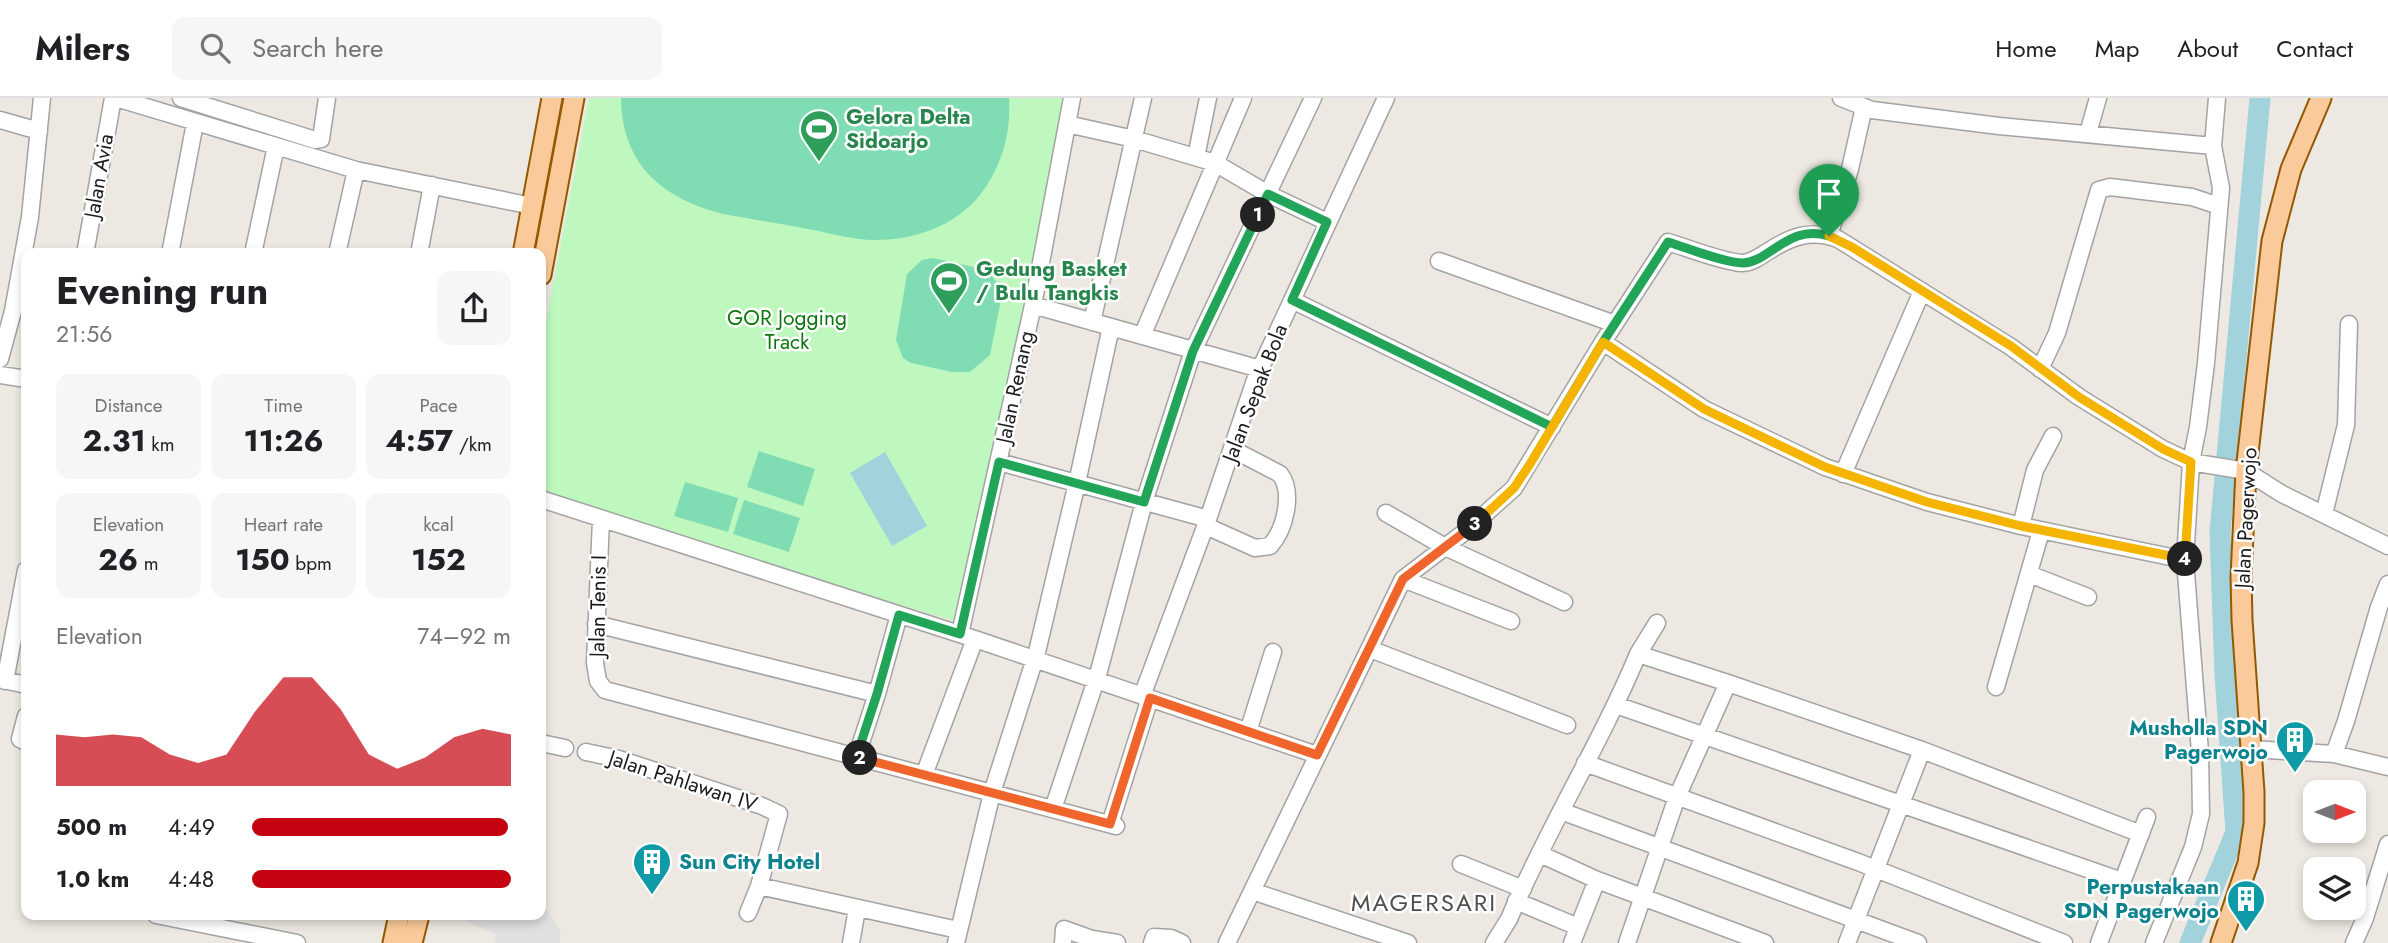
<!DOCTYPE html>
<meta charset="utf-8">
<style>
:root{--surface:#fff;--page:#f6f6f6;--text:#202124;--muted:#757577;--line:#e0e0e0;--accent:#c50310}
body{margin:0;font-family:Jost,sans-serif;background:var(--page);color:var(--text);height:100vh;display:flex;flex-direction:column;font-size:26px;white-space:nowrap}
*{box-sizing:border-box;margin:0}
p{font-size:23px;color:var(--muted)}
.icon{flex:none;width:38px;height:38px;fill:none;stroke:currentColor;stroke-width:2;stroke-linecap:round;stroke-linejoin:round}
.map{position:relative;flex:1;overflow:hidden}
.details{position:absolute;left:21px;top:150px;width:525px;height:672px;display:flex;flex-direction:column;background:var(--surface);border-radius:14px;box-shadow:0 4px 10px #0003}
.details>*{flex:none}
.needle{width:46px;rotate:90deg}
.fabs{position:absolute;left:2303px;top:682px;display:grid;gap:14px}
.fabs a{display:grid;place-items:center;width:63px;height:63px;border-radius:14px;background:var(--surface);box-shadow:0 4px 10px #0003;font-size:35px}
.pin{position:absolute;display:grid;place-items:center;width:60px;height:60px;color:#fff;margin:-72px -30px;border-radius:50% 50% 50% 0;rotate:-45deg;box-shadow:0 0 7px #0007}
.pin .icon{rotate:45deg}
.km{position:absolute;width:35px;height:35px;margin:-18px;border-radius:50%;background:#222;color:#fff;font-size:19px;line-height:35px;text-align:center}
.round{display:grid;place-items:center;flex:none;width:74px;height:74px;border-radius:14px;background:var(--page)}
.headline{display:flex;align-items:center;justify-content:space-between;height:119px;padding:0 35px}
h1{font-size:38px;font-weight:700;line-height:52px}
.figures{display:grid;grid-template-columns:repeat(3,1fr);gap:10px;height:119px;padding:7px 35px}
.figures div{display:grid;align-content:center;border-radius:14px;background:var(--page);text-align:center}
.figures b{font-size:30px;font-weight:700}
.figures small{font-size:19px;font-weight:400}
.figures p{font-size:19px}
.chart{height:196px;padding:14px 35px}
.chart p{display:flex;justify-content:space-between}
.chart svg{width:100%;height:126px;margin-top:7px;fill:var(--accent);opacity:.7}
ul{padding:0 35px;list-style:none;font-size:23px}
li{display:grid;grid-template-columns:112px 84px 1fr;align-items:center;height:52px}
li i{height:18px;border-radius:9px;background:var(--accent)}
header{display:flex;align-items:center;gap:42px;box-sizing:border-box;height:98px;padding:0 35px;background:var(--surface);border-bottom:2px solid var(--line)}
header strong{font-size:33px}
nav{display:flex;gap:38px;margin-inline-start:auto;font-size:24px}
.search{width:490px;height:63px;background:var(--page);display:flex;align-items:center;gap:18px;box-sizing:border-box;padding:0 24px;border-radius:14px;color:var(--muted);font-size:26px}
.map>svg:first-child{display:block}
.park{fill:#bef8bf}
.pitch{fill:#80dcb2}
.parking{fill:#e0e0e0}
.water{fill:#a2d2db}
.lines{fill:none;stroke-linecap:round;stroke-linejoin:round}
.river{stroke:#a2d2db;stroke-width:21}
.minor-casing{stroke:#a3a3a3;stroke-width:19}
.major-casing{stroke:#925902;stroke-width:23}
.minor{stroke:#fff;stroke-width:16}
.major{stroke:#faca9a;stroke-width:19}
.split-1-casing{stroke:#fff;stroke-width:14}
.split-2-casing{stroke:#fff;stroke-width:14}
.split-3-casing{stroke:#fff;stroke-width:14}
.split-4-casing{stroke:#fff;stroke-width:14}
.split-5-casing{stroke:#fff;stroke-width:14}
.split-1{stroke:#22a559;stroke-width:9}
.split-2{stroke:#22a559;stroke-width:9}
.split-3{stroke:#f0652b;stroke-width:9}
.split-4{stroke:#f5b400;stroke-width:9}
.split-5{stroke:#f5b400;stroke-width:9}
.labels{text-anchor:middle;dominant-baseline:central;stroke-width:5;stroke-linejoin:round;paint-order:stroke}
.leisure-label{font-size:21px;font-weight:bold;fill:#27864d;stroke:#fff;text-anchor:start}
.street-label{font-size:21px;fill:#1c1c1c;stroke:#fff}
.park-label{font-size:21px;fill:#0d770f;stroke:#fff}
.culture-label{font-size:21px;font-weight:bold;fill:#0d838f;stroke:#fff;text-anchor:end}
.quarter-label{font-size:24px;letter-spacing:2px;fill:#4f4f4f;stroke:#fff}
</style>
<header>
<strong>Milers</strong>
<div class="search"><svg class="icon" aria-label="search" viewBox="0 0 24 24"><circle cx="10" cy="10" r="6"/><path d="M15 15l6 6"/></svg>Search here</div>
<nav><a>Home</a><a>Map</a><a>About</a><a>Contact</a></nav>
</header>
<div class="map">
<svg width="2388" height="845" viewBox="0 0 2388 845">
<rect width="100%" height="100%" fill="#ede9e2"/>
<path class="park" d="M589,0H1072L958,524L603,418L541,396V248Z"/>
<path class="pitch" d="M621,0H1009C1011,32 1004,60 987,87C963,126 916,143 872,142C851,141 829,135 808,131C780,126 752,121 723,116C662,100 622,67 621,0Z
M933,160L987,172L1003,192L990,257L970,274H952L911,265L903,260L896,242L907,176L922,162Z
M759,353L815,371L803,408L747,389Z
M685,384L738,400L728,434L674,418Z
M744,402L800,420L789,454L733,436Z"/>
<path class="parking" d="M541,802L561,834L559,845H494L496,836L461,821L462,817H541Z"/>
<path class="water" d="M885,354L927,428L892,448L850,375Z"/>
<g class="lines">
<path class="river" d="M2190,845L2236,734L2225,577L2220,434L2260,0"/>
<defs>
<path id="minor" d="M116,0L356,72L532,108
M181,0L315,42L321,41L327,0
M1841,0L1872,12L1999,28L2213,48
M0,22L39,33
M1067,26L1134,41L1215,65L1268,96L1327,124
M2088,35L2098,0
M1196,59L1208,0
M1829,138L1850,71L1864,9
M85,156L113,0
M170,156L195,25
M253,156L276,48
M337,156L356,72
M419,156L432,87
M1439,163L1615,226
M1292,202L1552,329
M1033,207L1260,271
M1092,224L1143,0
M1142,238L1243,0
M1603,244L1704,311L1825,369L1927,404L2021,428L2185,462
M0,261L13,213L30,119L42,0
M2040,271L2057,235L2099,92L2110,89L2192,99L2219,108
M0,277L26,281
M999,364L1208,421
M1843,376L1922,193
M541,401L975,541L1317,657
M1386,415L1445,449L1564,504
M2324,416L2346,327L2349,226
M601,421L595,565L598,583L605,592L1116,728
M1206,428L1255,450L1270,448C1285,432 1294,394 1280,376L1232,351
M2021,428L2035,372L2053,338
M2029,476L2088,499
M1403,481L1511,523
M596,526L877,596
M960,536L1033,207L1072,0
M1370,551L1567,627
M1638,556L1657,525
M0,581L26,587
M5,583L26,472
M1996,589L2041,433
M1142,598L1208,421L1255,282L1386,0
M1616,607L2122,783
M26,618L20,641L26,644
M1248,634L1273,554
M541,645L565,650
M2251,651L2334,656L2388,669
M586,654L619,661L762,708L779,716L759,788L748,815
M2334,656L2346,623L2379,509L2388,486
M856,660L877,596L899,517
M1585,665L1858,764L2064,845
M924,677L975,541
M1053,711L1099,573L1144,404L1193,253L1313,0
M1561,713L1918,845
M1110,726L1150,600
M1540,756L1597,782L1765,845
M1461,766L1523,791
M759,788L958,832
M1252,793L1408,845
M1516,803L1578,829
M156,817L297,845
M851,845L857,811
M956,845L992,695L1037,554L1077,385L1111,229
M1063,845L1064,831L1092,841L1117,845
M1152,845L1154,839L1171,840L1182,845
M1227,845L1403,481L1466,433L1514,390L1603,244L1668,144C1688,150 1723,164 1742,165C1751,165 1759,159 1767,154C1790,139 1810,131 1838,141L2011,249L2079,299L2163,351L2191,364L2246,373L2282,396L2388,448
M1494,845L1509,821C1547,731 1600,647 1638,556L1728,585
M1572,845L1597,782
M1627,845L1677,699L1728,585L1922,652L2141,736
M1847,845L1922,652
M2099,845L2147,719
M2154,845L2193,749L2201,716L2200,654L2185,462L2191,364L2198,329L2206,265L2221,90L2213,48L2217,0
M2354,845L2365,820L2388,746"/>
<path id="major" d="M523,156L552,0
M541,177L574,0
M393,845L399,817
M412,845L419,817
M2221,845L2248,765L2254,725V694L2242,522L2241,479L2246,373L2272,143L2291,71L2321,0"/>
</defs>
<use href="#minor" class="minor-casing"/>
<use href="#major" class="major-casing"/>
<use href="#minor" class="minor"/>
<use href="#major" class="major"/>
</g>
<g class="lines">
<defs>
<path id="split-1" d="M1258,117L1268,96L1327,124L1292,202L1552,329L1603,244L1668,144C1687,150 1725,165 1743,165C1770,164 1789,125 1829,138"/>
<path id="split-2" d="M860,660H856L877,596L899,517L960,536L999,364L1144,404L1193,253L1258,117"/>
<path id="split-3" d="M860,660L1110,726L1150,600L1317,657L1403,481L1475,426"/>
<path id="split-4" d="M1475,426L1514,390L1530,366L1603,244L1704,311L1825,369L1927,404L2021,428L2185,461"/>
<path id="split-5" d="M1829,138L1852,149L2011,248L2079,299L2163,351L2191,364L2185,461"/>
</defs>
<use href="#split-1" class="split-1-casing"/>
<use href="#split-2" class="split-2-casing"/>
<use href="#split-3" class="split-3-casing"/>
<use href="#split-4" class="split-4-casing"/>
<use href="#split-5" class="split-5-casing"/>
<use href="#split-1" class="split-1"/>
<use href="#split-2" class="split-2"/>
<use href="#split-3" class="split-3"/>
<use href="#split-4" class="split-4"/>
<use href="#split-5" class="split-5"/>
</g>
<defs>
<symbol id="stadium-pin" viewBox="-11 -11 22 30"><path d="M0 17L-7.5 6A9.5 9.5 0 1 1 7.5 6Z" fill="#2e9e5b" stroke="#fff"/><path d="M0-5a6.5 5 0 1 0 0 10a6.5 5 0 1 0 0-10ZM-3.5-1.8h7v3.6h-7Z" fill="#fff"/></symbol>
<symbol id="building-pin" viewBox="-11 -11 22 30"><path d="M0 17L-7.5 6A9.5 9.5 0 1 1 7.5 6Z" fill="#0f9aa8" stroke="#fff"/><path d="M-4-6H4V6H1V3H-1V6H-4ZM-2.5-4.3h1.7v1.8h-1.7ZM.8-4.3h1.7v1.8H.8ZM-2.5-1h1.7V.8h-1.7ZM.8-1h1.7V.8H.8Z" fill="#fff"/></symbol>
</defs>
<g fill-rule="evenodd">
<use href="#stadium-pin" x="797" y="9" width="44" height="60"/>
<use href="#stadium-pin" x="927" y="161" width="44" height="60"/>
<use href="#building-pin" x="2273" y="620" width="44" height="60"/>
<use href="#building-pin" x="630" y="742" width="44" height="60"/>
<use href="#building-pin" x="2224" y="779" width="44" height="60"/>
</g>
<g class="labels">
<g class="leisure-label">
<text x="846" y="19">Gelora Delta<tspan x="846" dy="24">Sidoarjo</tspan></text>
<text x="976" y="171">Gedung Basket<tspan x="976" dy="24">/ Bulu Tangkis</tspan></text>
</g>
<g class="street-label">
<text transform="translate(99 78) rotate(-80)">Jalan Avia</text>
<text transform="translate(1015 289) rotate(-78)">Jalan Renang</text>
<text transform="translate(1255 295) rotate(-69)">Jalan Sepak Bola</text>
<text transform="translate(2246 420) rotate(-87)">Jalan Pagerwojo</text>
<text transform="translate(598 508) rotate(-89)">Jalan Tenis I</text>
<text transform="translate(683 683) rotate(18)">Jalan Pahlawan IV</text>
</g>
<g class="park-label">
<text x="787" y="220">GOR Jogging<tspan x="787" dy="24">Track</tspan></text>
</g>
<g class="culture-label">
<text x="2268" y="630">Musholla SDN<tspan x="2268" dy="24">Pagerwojo</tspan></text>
<text x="679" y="764" text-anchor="start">Sun City Hotel</text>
<text x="2219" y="789">Perpustakaan<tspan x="2219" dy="24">SDN Pagerwojo</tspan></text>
</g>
<g class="quarter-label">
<text x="1424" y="804">MAGERSARI</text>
</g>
</g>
</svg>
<div class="fabs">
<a><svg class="needle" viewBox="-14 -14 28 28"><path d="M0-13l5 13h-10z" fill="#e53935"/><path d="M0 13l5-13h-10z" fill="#757577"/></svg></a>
<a><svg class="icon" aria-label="layers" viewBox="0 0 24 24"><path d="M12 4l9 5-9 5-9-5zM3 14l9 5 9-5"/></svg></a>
</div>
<div class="pin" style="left:1829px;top:138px;background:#1e9e55"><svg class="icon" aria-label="arrive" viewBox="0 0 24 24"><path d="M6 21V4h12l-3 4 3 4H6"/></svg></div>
<b class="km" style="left:1258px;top:117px">1</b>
<b class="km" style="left:860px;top:660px">2</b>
<b class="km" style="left:1475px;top:426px">3</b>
<b class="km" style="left:2185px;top:461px">4</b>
<section class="details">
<div class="headline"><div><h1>Evening run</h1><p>21:56</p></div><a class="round"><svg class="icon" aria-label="share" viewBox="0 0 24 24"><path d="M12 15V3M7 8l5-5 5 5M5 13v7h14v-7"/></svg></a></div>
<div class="figures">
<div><p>Distance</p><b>2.31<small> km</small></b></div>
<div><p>Time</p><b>11:26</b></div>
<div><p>Pace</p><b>4:57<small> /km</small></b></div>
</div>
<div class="figures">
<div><p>Elevation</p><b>26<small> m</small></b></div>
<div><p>Heart rate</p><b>150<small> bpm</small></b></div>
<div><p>kcal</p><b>152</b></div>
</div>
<div class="chart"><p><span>Elevation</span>74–92 m</p>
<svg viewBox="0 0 160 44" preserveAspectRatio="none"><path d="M0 44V26L10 27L20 26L30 27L40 33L50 36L60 33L70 18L80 6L90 6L100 17L110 33L120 38L130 34L140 27L150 24L160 26V44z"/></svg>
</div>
<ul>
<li><b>500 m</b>4:49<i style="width:99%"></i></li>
<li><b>1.0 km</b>4:48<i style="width:100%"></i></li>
</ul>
</section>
</div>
